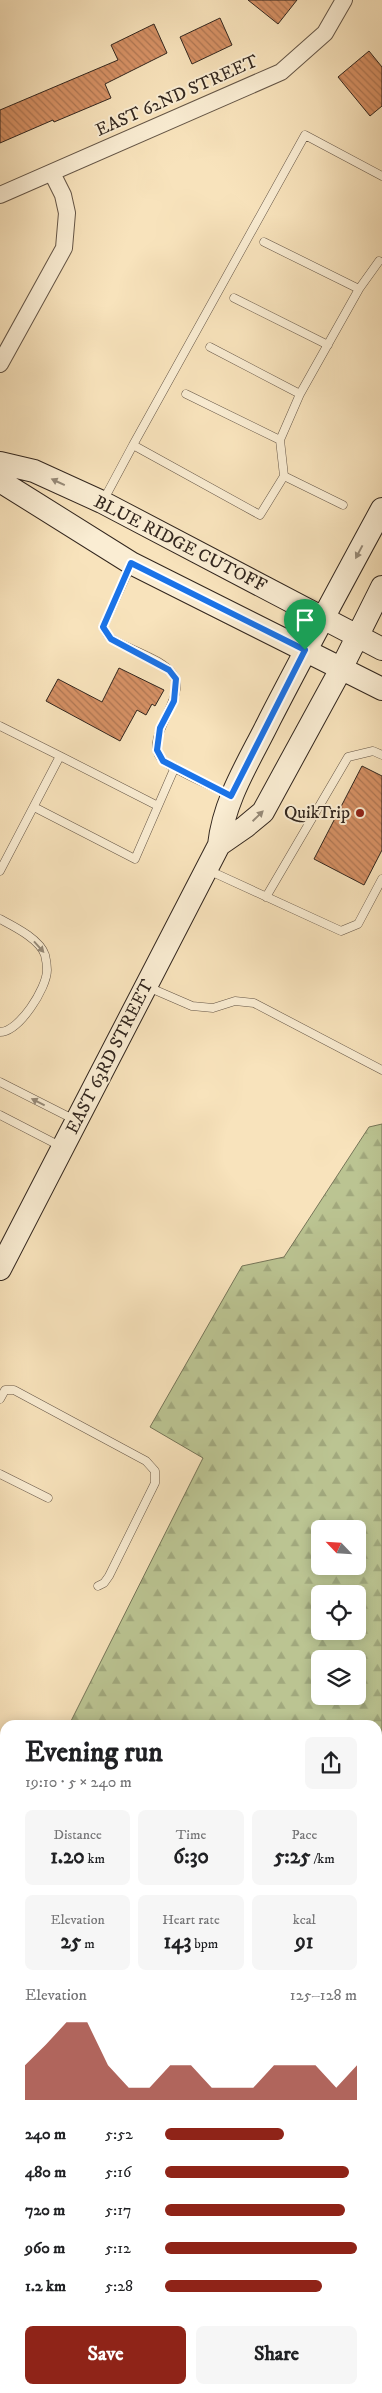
<!DOCTYPE html>
<meta charset="utf-8">
<style>
:root{--surface:#fff;--page:#f6f6f6;--text:#202124;--muted:#757577;--accent:#8f2418}
body{margin:0;font-family:"IM FELL DW Pica",serif;background:var(--page);color:var(--text);height:100vh;display:flex;flex-direction:column;font-size:19px;white-space:nowrap}
*{box-sizing:border-box;margin:0}
p{font-size:16px;color:var(--muted)}
.icon{flex:none;width:28px;height:28px;fill:none;stroke:currentColor;stroke-width:2;stroke-linecap:round;stroke-linejoin:round}
.map{position:relative;flex:1;overflow:hidden}
.sheet{position:absolute;left:0px;top:1720px;width:382px;height:674px;display:flex;flex-direction:column;background:var(--surface);border-radius:15px 15px 0 0;box-shadow:0 2px 12px #0003}
.sheet>*{flex:none}
.needle{width:32px;rotate:295deg}
.buttons{position:absolute;left:311px;top:1520px;display:grid;gap:10px}
.buttons a{display:grid;place-items:center;width:55px;height:55px;border-radius:8px;background:var(--surface);box-shadow:0 2px 12px #0003;font-size:25px}
.pin{position:absolute;display:grid;place-items:center;width:42px;height:42px;color:#fff;margin:-51px -21px;border-radius:50% 50% 50% 0;rotate:-45deg;box-shadow:0 0 5px #0007}
.pin .icon{rotate:45deg}
.round{display:grid;place-items:center;flex:none;width:52px;height:52px;border-radius:8px;background:var(--page)}
.summary{display:flex;align-items:center;justify-content:space-between;height:85px;padding:0 25px}
h1{font-size:28px;font-weight:700;line-height:38px}
.figures{display:grid;grid-template-columns:repeat(3,1fr);gap:8px;height:85px;padding:5px 25px}
.figures div{display:grid;align-content:center;border-radius:8px;background:var(--page);text-align:center}
.figures b{font-size:21px;font-weight:700}
.figures small{font-size:14px;font-weight:400}
.figures p{font-size:14px}
.chart{height:140px;padding:10px 25px}
.chart p{display:flex;justify-content:space-between}
.chart svg{width:100%;height:90px;margin-top:5px;fill:var(--accent);opacity:.7}
.primary-button{display:flex;gap:10px;margin-top:auto;padding:10px 25px}
.primary-button a{flex:1;height:58px;border-radius:8px;background:var(--accent);color:#fff;font-size:20px;font-weight:700;line-height:58px;text-align:center}
.primary-button a+a{background:var(--page);color:var(--text)}
ul{padding:0 25px;list-style:none;font-size:16px}
li{display:grid;grid-template-columns:80px 60px 1fr;align-items:center;height:38px}
li i{height:12px;border-radius:6px;background:var(--accent)}
.map>svg:first-child{display:block}
.forest{fill:url(#forest-firs);stroke:#767558;fill-rule:evenodd}
.building{fill:url(#building-back-hatch);stroke:#32261e}
.lines{fill:none;stroke-linecap:round;stroke-linejoin:round}
.service-casing{stroke:#645546;stroke-width:9}
.minor-casing{stroke:#645546;stroke-width:18}
.secondary-casing{stroke:#32261e;stroke-width:24}
.trunk-casing{stroke:#32261e;stroke-width:28}
.service{stroke:#faedd3;stroke-width:8}
.minor{stroke:#faedd3;stroke-width:16}
.secondary{stroke:#faedd3;stroke-width:22}
.trunk{stroke:#f8e3bc;stroke-width:26}
.oneway{fill:#968a78}
.route-casing{stroke:#fff;stroke-width:10}
.route{stroke:#1a73e8;stroke-width:6}
.poi-dot{fill:#8f2418;stroke:#faedd3;stroke-width:2}
.labels{text-anchor:middle;dominant-baseline:central;stroke-width:4;stroke-linejoin:round;paint-order:stroke}
.street-label{font-size:18px;fill:#32261e;stroke:#faedd3}
.poi-label{font-size:18px;fill:#32261e;stroke:#faedd3;text-anchor:end}
</style>
<div class="map">
<svg width="382" height="2393" viewBox="0 0 382 2393">
<defs>
<pattern id="forest-firs" width="22" height="20" patternUnits="userSpaceOnUse" patternTransform="scale(1.25)"><rect width="22" height="20" fill="#bbc492"/><path d="M5 1l3.5 6h-7zM16 11l3.5 6h-7z" fill="#a1a87d"/></pattern>
<pattern id="building-back-hatch" width="6" height="6" patternUnits="userSpaceOnUse" patternTransform="scale(1.25)"><rect width="6" height="6" fill="#d69165"/><path d="M-1 5l2 2M0 0l6 6M5-1l2 2" fill="none" stroke="#ae7653"/></pattern>
</defs>
<rect width="100%" height="100%" fill="#f8e3bc"/>
<filter id="stains"><feTurbulence type="fractalNoise" baseFrequency=".004" numOctaves="4"/><feColorMatrix values="0 0 0 0 .2 0 0 0 0 .09 0 0 0 0 .02 0 0 0 .5 -.17"/></filter>
<radialGradient id="worn" r=".72"><stop offset=".6" stop-color="#630" stop-opacity="0"/><stop offset="1" stop-color="#630" stop-opacity=".3"/></radialGradient>
<path class="forest" d="M382,1124V1927L378,1928V1725H69L203,1458L150,1427L242,1266L284,1257L369,1127ZM320,1529H358V1566H320ZM320,1594H358V1631H320ZM320,1659H358V1696H320Z
M5,1877V1980L0,1981V1882Z"/>
<path class="building" d="M248,0H297L278,24Z
M220,18L232,45L192,64L180,37Z
M154,24L167,53L105,84L111,98L54,122L53,120L0,143V110L118,60L111,45Z
M369,51L382,67V106L370,116L338,77Z
M119,668L164,690L155,706L152,704L146,715L137,710L120,741L46,701L58,679L102,702Z
M362,766L382,776V850L364,885L314,859Z"/>
<g class="lines">
<defs>
<path id="service" d="M264,242L359,289
M234,298L328,345
M210,347L300,394
M186,394L280,440
M133,445L305,135L382,176
M284,476L280,440L300,394L359,289L379,261
M103,501L133,445L260,515L284,476L343,505
M131,565L103,627C106,631 108,637 112,639C129,650 164,659 174,676C187,700 138,742 165,762C184,775 209,784 229,795
M0,726L60,756L0,871
M60,756L158,806
M34,807L135,859L175,767
M208,870L341,931L358,924L382,879
M266,897L348,757L373,751L382,755
M0,919C13,926 40,939 45,955C46,959 47,966 47,970C47,988 19,1032 0,1032
M148,987L192,1006L213,1008L235,1001L254,1003L382,1070
M0,1082L75,1120
M0,1115L60,1146
M0,1399L5,1390H14L146,1461L155,1471V1483L109,1576L104,1583L98,1586
M0,1474L48,1498
M378,2294L382,2308
M0,2380L5,2378
M171,2389L172,2393
M215,2389L216,2393"/>
<path id="minor" d="M0,195L281,72L325,33L344,0
M0,364L64,248L67,213L63,195L52,173
M378,2161L382,2160
M0,2296L5,2294"/>
<path id="secondary" d="M0,463L34,471L102,502L382,649
M0,481L131,563L382,689
M219,845L245,827L263,812L341,669L382,587
M0,1269L219,845C224,799 250,760 270,719C306,649 344,579 382,509"/>
<path id="trunk" d="M378,1990L382,1989
M378,2016L382,2015
M0,2047H5
M378,2075L382,2074
M378,2103L382,2101
M0,2110L5,2109
M0,2170L5,2169
M0,2227L5,2225"/>
</defs>
<use href="#service" class="service-casing"/>
<use href="#minor" class="minor-casing"/>
<use href="#secondary" class="secondary-casing"/>
<use href="#trunk" class="trunk-casing"/>
<use href="#service" class="service"/>
<use href="#minor" class="minor"/>
<use href="#secondary" class="secondary"/>
<use href="#trunk" class="trunk"/>
</g>
<defs><path id="oneway-solid" d="M-6-.8H1V-3.2L6.5 0L1 3.2V.8H-6Z" transform="scale(1.25)"/></defs>
<g class="oneway">
<use href="#oneway-solid" transform="translate(58 482) rotate(-155)"/>
<use href="#oneway-solid" transform="translate(359 552) rotate(118)"/>
<use href="#oneway-solid" transform="translate(258 816) rotate(-44)"/>
<use href="#oneway-solid" transform="translate(39 947) rotate(48)"/>
<use href="#oneway-solid" transform="translate(38 1102) rotate(-153)"/>
</g>
<g class="lines">
<defs>
<path id="route" d="M131,563L305,650L231,796L163,761L157,750L160,728L174,701L176,679L169,670L111,639L103,627Z"/>
</defs>
<use href="#route" class="route-casing"/>
<use href="#route" class="route"/>
</g>
<circle class="poi-dot" cx="360" cy="813" r="5"/>
<g class="labels">
<g class="street-label">
<text transform="translate(177 96) rotate(-24)">EAST 62ND STREET</text>
<text transform="translate(180 544) rotate(27)">BLUE RIDGE CUTOFF</text>
<text transform="translate(110 1057) rotate(-63)">EAST 63RD STREET</text>
</g>
<g class="poi-label">
<text x="350" y="813">QuikTrip</text>
</g>
</g>
<rect width="100%" height="100%" filter="url(#stains)"/>
<rect width="100%" height="100%" fill="url(#worn)"/>
</svg>
<div class="buttons">
<a><svg class="needle" viewBox="-14 -14 28 28"><path d="M0-13l5 13h-10z" fill="#e53935"/><path d="M0 13l5-13h-10z" fill="#757577"/></svg></a>
<a><svg class="icon" aria-label="locate" viewBox="0 0 24 24"><circle cx="12" cy="12" r="6"/><path d="M12 2v4M12 18v4M2 12h4M18 12h4"/></svg></a>
<a><svg class="icon" aria-label="layers" viewBox="0 0 24 24"><path d="M12 4l9 5-9 5-9-5zM3 14l9 5 9-5"/></svg></a>
</div>
<div class="pin" style="left:305px;top:650px;background:#1e9e55"><svg class="icon" aria-label="arrive" viewBox="0 0 24 24"><path d="M6 21V4h12l-3 4 3 4H6"/></svg></div>
<section class="sheet">
<div class="summary"><div><h1>Evening run</h1><p>19:10 · 5 × 240 m</p></div><a class="round"><svg class="icon" aria-label="share" viewBox="0 0 24 24"><path d="M12 15V3M7 8l5-5 5 5M5 13v7h14v-7"/></svg></a></div>
<div class="figures">
<div><p>Distance</p><b>1.20<small> km</small></b></div>
<div><p>Time</p><b>6:30</b></div>
<div><p>Pace</p><b>5:25<small> /km</small></b></div>
</div>
<div class="figures">
<div><p>Elevation</p><b>25<small> m</small></b></div>
<div><p>Heart rate</p><b>143<small> bpm</small></b></div>
<div><p>kcal</p><b>91</b></div>
</div>
<div class="chart"><p><span>Elevation</span>125–128 m</p>
<svg viewBox="0 0 160 44" preserveAspectRatio="none"><path d="M0 44V27L10 17L20 6L30 6L40 27L50 38L60 38L70 27L80 27L90 38L100 38L110 38L120 27L130 27L140 27L150 38L160 27V44z"/></svg>
</div>
<ul>
<li><b>240 m</b>5:52<i style="width:62%"></i></li>
<li><b>480 m</b>5:16<i style="width:96%"></i></li>
<li><b>720 m</b>5:17<i style="width:94%"></i></li>
<li><b>960 m</b>5:12<i style="width:100%"></i></li>
<li><b>1.2 km</b>5:28<i style="width:82%"></i></li>
</ul>
<div class="primary-button"><a>Save</a><a>Share</a></div>
</section>
</div>
